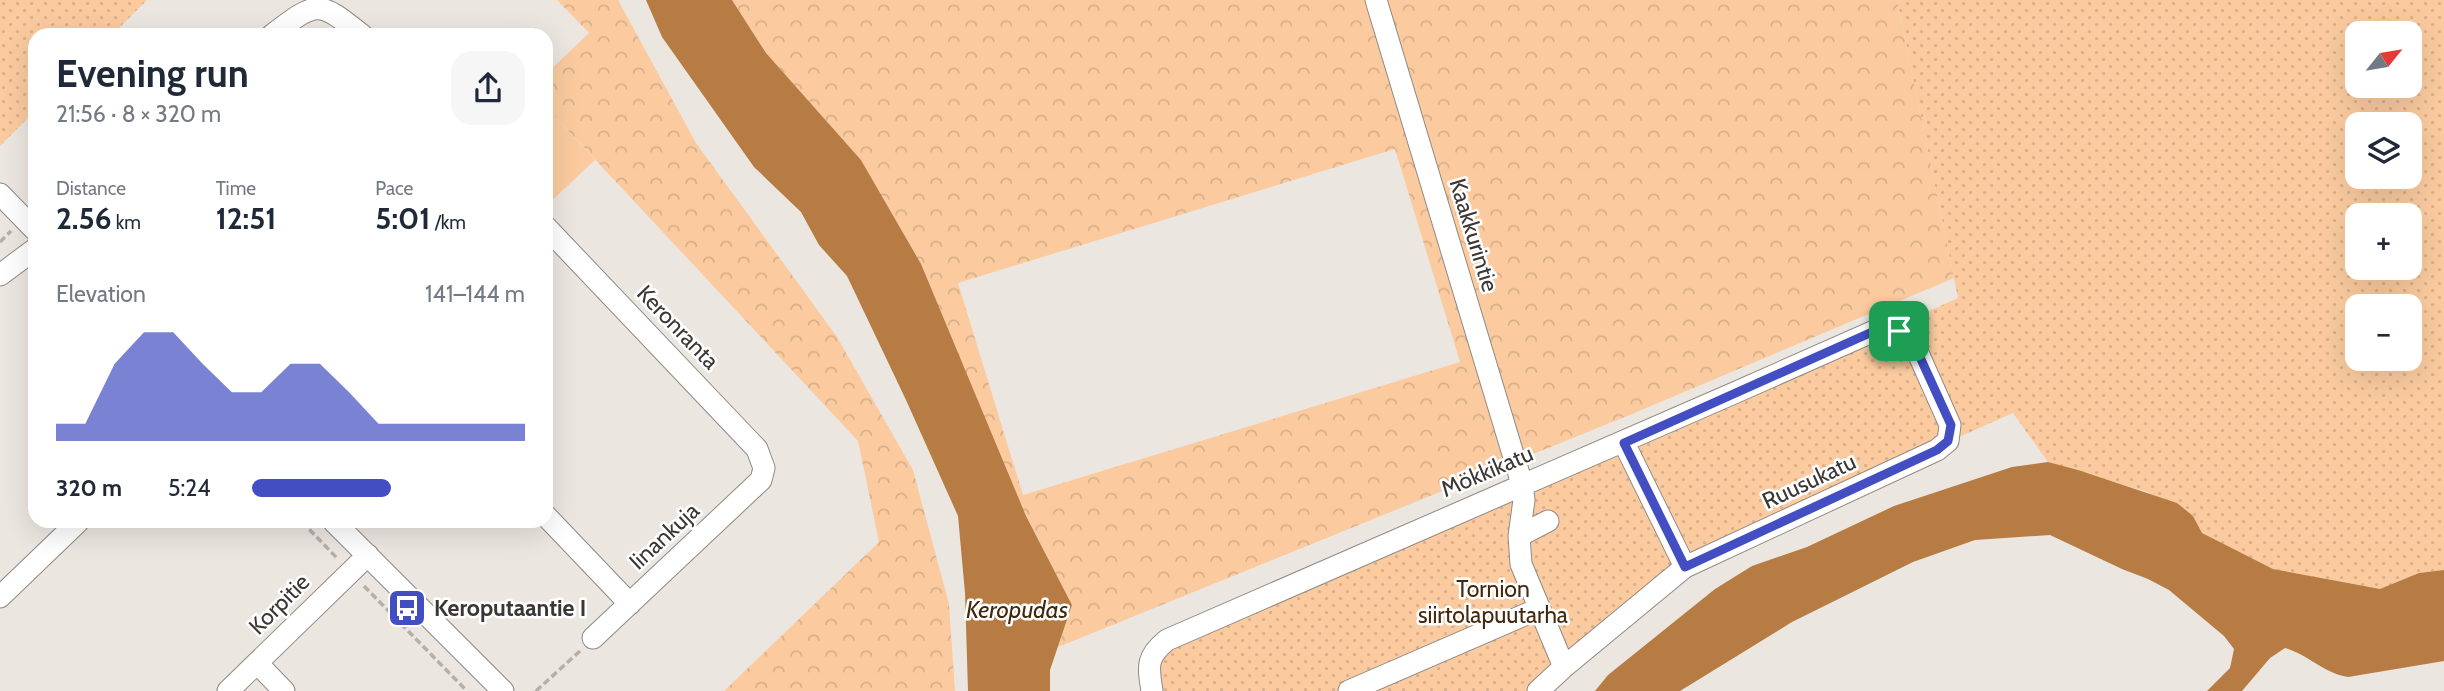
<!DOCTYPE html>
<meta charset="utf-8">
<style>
:root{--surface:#fff;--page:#f6f6f7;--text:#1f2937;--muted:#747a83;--accent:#434ec3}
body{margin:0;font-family:Cabin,sans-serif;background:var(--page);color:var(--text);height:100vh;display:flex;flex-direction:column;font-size:26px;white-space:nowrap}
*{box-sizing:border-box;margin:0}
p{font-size:23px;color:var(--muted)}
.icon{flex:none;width:38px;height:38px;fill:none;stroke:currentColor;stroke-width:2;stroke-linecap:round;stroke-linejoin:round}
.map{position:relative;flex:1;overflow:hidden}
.details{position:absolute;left:28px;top:28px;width:525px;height:500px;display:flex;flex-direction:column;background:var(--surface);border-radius:21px;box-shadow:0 7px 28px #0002}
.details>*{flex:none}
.needle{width:46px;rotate:60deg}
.buttons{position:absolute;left:2345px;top:21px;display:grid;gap:14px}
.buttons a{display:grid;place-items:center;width:77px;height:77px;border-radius:14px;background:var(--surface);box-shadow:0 7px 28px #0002;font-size:35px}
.pin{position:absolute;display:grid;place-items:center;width:60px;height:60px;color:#fff;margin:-30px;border-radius:14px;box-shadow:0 4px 10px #0006}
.round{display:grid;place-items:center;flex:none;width:74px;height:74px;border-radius:21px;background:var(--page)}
.summary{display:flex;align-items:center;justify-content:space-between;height:119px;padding:0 28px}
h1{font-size:38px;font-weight:700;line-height:52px}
.metrics{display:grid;grid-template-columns:repeat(3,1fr);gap:10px;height:119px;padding:7px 28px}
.metrics div{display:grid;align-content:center}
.metrics b{font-size:30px;font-weight:700}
.metrics small{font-size:19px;font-weight:400}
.metrics p{font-size:19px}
.chart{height:196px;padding:14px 28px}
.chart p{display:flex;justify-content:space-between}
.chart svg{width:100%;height:126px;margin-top:7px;fill:var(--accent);opacity:.7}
ul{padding:0 28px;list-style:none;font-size:23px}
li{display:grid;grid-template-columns:112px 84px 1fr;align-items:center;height:52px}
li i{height:18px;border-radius:9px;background:var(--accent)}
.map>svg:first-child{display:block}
.grass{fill:url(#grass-dots);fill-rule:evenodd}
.forest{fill:url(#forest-crowns);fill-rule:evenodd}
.park{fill:#fbcb9f}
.water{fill:#b67c43}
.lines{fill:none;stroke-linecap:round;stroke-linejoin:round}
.minor-casing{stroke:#8f8a85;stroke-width:23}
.path{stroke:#b5b0ac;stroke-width:3.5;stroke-dasharray:7 3.5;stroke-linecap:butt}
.minor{stroke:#fff;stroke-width:21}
.route-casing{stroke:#fff;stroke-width:14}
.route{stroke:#434ec3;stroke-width:9}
.labels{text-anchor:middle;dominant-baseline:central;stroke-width:5;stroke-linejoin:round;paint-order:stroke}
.street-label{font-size:23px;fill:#3a3735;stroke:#fff}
.park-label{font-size:23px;fill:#422910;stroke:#fff}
.poi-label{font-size:23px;font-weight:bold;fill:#3a3735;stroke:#fff;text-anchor:start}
.water-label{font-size:24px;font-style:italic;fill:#41280f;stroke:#fff}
</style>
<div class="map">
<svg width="2444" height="691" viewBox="0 0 2444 691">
<defs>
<pattern id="grass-dots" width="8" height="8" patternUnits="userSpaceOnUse" patternTransform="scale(1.75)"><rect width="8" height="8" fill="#fbcb9f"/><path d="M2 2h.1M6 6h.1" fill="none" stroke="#d8af8a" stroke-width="1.8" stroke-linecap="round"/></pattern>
<pattern id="forest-crowns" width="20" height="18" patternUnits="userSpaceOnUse" patternTransform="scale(1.75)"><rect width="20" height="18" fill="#fbcb9f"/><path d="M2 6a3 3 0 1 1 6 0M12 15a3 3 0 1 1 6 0" fill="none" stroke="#d8af8a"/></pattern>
</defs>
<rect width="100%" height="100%" fill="#ece6e1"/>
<path class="grass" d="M0,0H147L112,35H35V111L0,146Z
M1897,0H2444V570L2419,573L2380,590L2273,569L2217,542L2201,532L2193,516L2147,492L2048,462L2013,413L1686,559L1530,691H1158L1160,654L1958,298ZM2357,33H2410V86H2357ZM2357,124H2410V177H2357ZM2357,215H2410V268H2357ZM2357,306H2410V359H2357Z"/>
<path class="forest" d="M557,0H618L696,143L837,337L913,470L949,604L955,691H724L879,542L858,441L546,107V74L589,33Z
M732,0H1897L1954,278L1632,414L1058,647L1072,605L1026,516L861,160L766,53ZM1395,149L1460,362L1023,495L958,283Z"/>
<path class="park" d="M546,107L595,160L546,206Z"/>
<path class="water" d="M646,0H732L766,53L861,160L921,264L1026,516L1072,605L1050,670V691H968L965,593L958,516L906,400L847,276L819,245L801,212L754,167L662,37Z
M2048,462L2078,470L2177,503L2193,516L2202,533L2273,569L2380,589L2419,573L2444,570V661L2348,677C2323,673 2309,655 2285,648L2270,658L2242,691H2207L2230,668L2234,649L2224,636L2169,590L2148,579L2122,569L2050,535L1975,540L1913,562L1792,622L1680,691H1595L1608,675L1715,589L1752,566L1807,547L1894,506L2012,467Z"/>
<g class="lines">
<defs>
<path id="minor" d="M1376,0L1522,484L1524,500L1519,536L1521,564L1564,667L1538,691
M272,35C318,0 318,0 362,35
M0,194L35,230
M546,227L757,449L764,468L761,480L593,638
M0,275L35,249
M546,516L630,604
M334,522L503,691
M1519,536L1548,521
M0,597L78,522
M257,663L284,691
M1564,667L1685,567
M228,691L368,555
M1152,691C1148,666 1146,657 1167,640C1405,535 1644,434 1881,328L1899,330L1914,344L1950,425L1948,441L1937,450L1685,567L1624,443
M1349,691L1538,609"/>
</defs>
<use href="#minor" class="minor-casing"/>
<path class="path" d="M0,242L11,231
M302,522L337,558
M364,586L467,691
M536,691L581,650"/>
<use href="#minor" class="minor"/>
</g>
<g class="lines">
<defs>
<path id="route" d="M1881,328L1899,331L1914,344L1951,425L1948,441L1937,450L1685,567L1624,443Z"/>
</defs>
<use href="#route" class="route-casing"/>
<use href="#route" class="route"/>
</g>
<defs>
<symbol id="bus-square" viewBox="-11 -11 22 22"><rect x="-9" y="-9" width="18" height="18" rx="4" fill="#434ec3" stroke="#fff"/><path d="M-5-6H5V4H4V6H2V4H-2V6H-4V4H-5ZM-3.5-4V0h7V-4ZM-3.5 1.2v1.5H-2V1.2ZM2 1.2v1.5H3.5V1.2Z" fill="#fff"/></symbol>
</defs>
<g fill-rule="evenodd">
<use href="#bus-square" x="385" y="586" width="44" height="44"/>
</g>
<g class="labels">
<g class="street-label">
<text transform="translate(1474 235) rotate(73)">Kaakkurintie</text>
<text transform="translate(678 327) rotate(46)">Keronranta</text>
<text transform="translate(1487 471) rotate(-23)">Mökkikatu</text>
<text transform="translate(1809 481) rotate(-25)">Ruusukatu</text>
<text transform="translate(664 536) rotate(-43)">Iinankuja</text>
<text transform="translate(279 604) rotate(-45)">Korpitie</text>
</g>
<g class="park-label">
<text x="1493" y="589">Tornion<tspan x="1493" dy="26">siirtolapuutarha</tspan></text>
</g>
<g class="poi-label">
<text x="434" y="608">Keroputaantie I</text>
</g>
<g class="water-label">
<text x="1017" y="609">Keropudas</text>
</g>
</g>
</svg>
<div class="buttons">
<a><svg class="needle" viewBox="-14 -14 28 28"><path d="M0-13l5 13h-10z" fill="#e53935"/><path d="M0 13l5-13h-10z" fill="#747a83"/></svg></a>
<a><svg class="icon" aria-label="layers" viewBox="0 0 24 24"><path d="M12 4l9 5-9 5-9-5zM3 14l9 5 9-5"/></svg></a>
<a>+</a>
<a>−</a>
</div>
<div class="pin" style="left:1899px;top:331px;background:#1e9e55"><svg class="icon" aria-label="arrive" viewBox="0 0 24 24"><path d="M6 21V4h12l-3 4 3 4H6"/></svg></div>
<section class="details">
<div class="summary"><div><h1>Evening run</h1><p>21:56 · 8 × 320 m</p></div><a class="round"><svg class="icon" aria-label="share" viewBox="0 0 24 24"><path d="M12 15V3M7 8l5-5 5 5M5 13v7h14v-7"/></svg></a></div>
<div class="metrics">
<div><p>Distance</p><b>2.56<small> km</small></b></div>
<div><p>Time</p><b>12:51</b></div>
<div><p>Pace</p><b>5:01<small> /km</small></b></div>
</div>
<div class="chart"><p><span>Elevation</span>141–144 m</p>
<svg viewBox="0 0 160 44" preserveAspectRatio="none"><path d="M0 44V38L10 38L20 17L30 6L40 6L50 17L60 27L70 27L80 17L90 17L100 27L110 38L120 38L130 38L140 38L150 38L160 38V44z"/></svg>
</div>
<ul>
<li><b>320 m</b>5:24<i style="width:51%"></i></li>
</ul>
</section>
</div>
